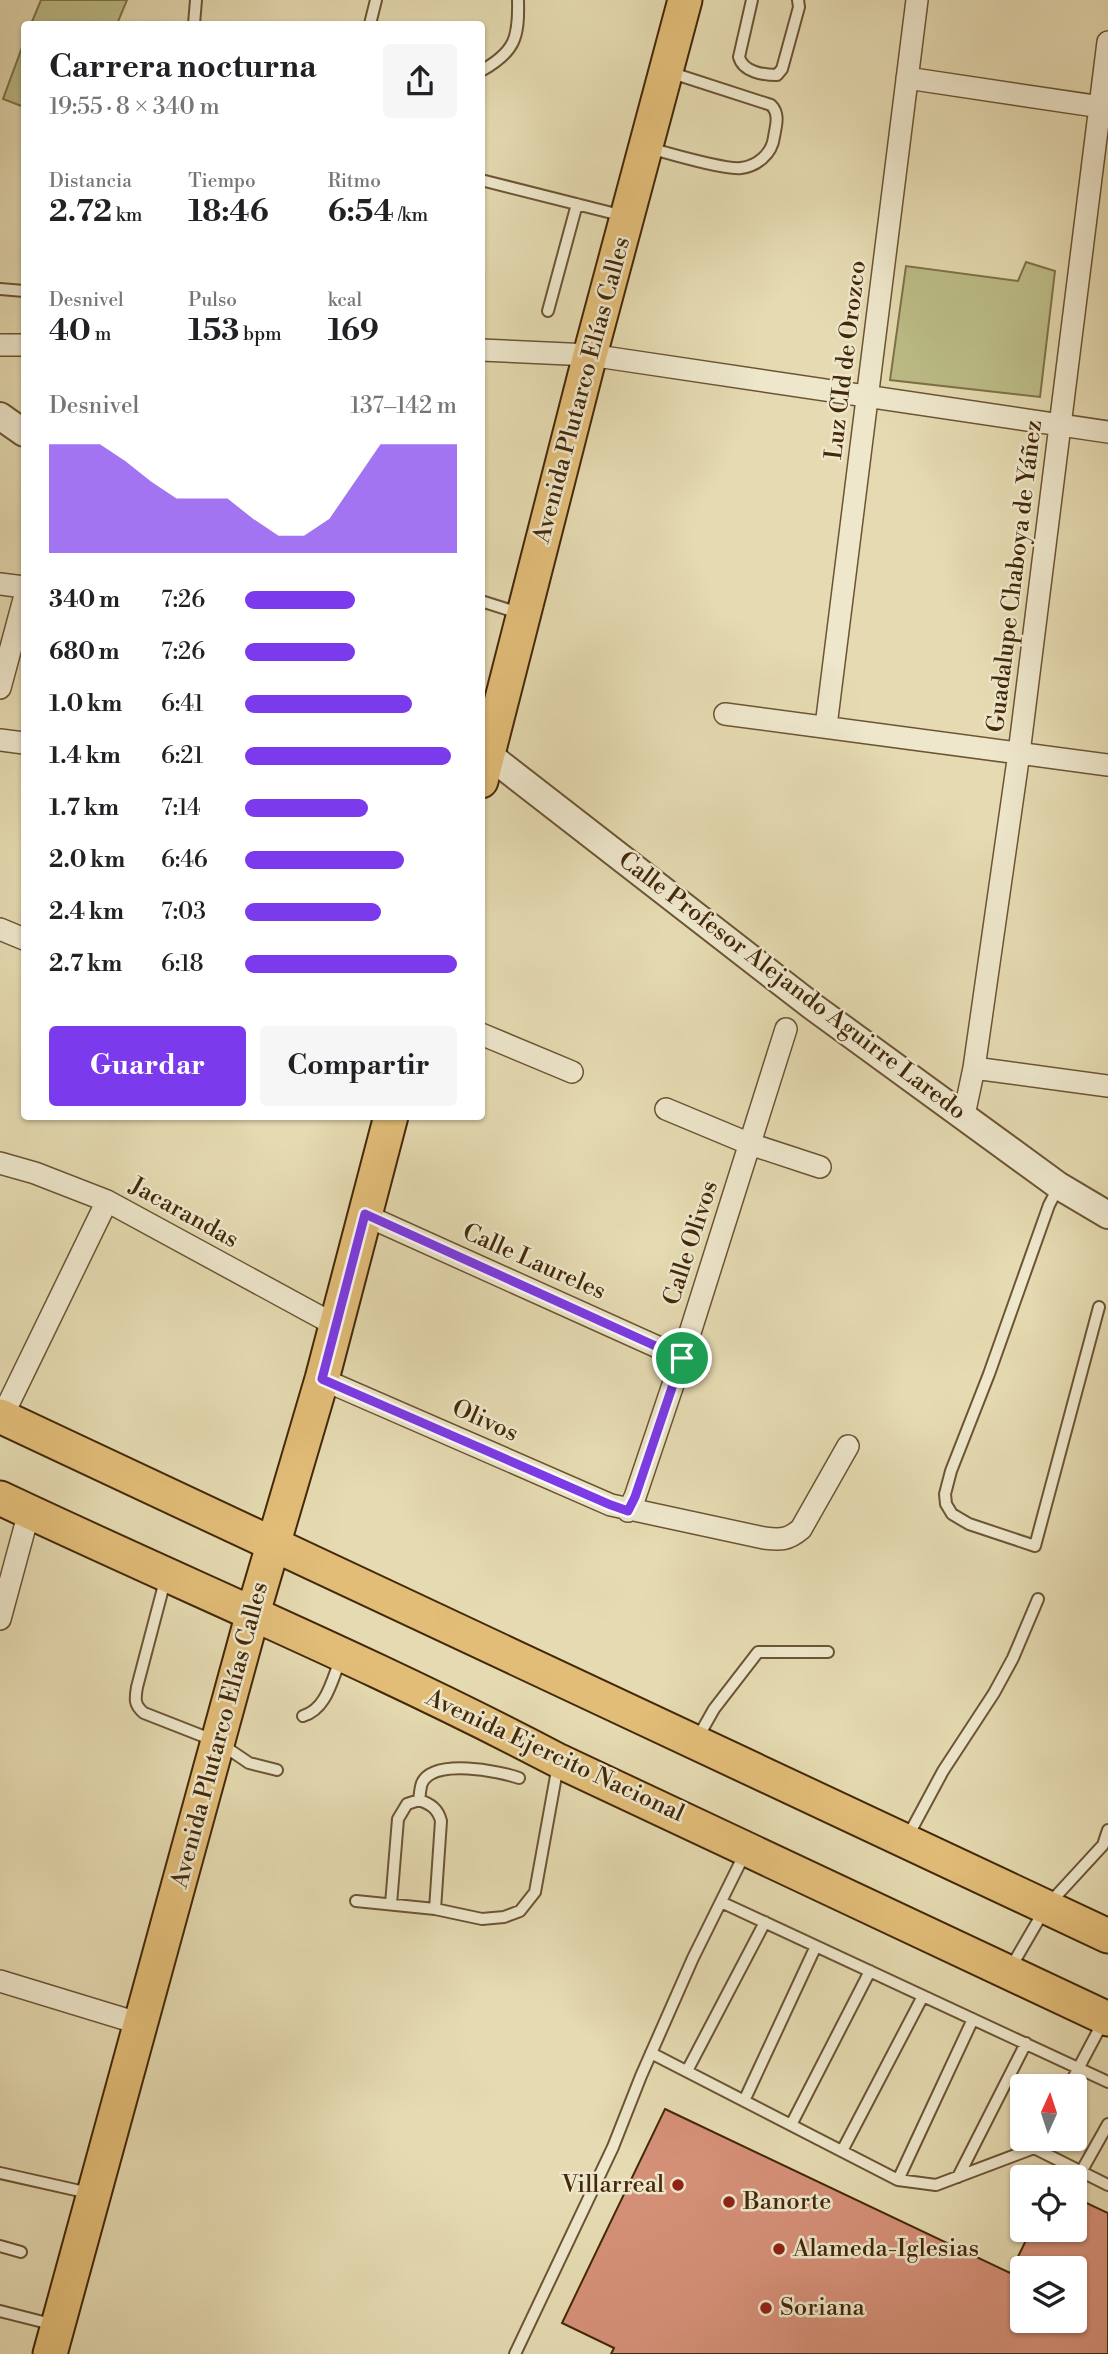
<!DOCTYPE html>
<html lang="es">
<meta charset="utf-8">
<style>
:root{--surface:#fff;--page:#f6f6f6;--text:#202124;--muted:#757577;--accent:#7c3aed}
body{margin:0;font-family:"Libre Bodoni",serif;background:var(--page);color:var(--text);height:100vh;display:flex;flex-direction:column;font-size:26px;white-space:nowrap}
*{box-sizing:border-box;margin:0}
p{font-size:23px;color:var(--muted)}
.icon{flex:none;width:38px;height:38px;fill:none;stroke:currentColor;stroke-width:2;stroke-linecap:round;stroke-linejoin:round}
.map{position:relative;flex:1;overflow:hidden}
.side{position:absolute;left:21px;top:21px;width:464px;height:1099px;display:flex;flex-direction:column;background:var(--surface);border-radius:7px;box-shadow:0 2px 5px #0004}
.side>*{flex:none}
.needle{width:46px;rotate:3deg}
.tools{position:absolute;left:1010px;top:2074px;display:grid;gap:14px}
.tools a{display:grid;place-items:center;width:77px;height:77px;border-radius:7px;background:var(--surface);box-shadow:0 2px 5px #0004;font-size:35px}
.pin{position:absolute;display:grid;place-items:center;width:60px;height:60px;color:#fff;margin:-30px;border:4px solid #fff;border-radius:50%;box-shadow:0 2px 7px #0007}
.round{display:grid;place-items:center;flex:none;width:74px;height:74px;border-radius:7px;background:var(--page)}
.summary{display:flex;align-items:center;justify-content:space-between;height:119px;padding:0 28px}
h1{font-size:32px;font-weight:700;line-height:52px}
.metrics{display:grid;grid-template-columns:repeat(3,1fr);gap:10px;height:119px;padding:7px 28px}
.metrics div{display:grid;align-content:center}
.metrics b{font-size:30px;font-weight:700}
.metrics small{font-size:19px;font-weight:400}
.metrics p{font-size:19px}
.chart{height:196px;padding:14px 28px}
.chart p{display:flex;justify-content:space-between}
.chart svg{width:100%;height:126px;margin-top:7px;fill:var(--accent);opacity:.7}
.action{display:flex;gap:14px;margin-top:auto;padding:14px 28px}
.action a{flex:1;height:80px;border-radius:7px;background:var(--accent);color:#fff;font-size:28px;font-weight:700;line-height:80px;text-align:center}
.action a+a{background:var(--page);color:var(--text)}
ul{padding:0 28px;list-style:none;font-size:23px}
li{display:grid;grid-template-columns:112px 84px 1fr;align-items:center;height:52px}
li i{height:18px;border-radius:9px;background:var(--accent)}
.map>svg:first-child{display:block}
.green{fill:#bcbd87;stroke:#807248;stroke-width:2}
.building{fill:#d59078;stroke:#432809;stroke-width:2;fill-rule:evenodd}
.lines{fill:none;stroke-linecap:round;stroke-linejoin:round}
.service-casing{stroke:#6c5433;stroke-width:14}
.minor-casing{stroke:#6c5433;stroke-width:24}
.tertiary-casing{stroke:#6c5433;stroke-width:30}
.primary-casing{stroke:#432809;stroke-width:37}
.service{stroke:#eee7cc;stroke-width:10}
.minor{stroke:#eee7cc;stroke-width:21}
.tertiary{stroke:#eee7cc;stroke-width:26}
.primary{stroke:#e2bd78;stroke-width:33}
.route-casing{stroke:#fff;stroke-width:14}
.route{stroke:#7c3aed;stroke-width:9}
.poi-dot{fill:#8f2418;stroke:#eee7cc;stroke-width:2.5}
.labels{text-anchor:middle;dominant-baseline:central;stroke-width:5;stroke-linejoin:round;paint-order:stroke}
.street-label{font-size:24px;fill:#432809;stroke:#eee7cc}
.poi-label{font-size:24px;fill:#432809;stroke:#eee7cc;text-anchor:start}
</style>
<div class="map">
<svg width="1108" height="2354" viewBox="0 0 1108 2354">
<rect width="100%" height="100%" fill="#e5dab1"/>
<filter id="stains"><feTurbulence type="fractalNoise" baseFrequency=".00286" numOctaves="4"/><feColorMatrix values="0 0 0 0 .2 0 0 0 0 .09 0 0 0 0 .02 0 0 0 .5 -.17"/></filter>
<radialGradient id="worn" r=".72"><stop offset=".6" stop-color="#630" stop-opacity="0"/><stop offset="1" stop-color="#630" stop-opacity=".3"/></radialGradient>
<path class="green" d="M41,0H127L117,24H31Z
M24,42V107L3,99Z
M1026,262L1055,271L1040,397L890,380L906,266L1018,281Z"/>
<path class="building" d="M665,2109L1010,2273L1031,2230H1074V2197L1108,2213V2354H611L614,2348L562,2323ZM1022,2268H1074V2320H1022Z"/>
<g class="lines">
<defs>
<path id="service" d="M752,0L739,57C743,72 763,75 777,75L782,69L799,7L798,0
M194,24L196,0
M370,24L376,0
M481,71C515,52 519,38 518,0
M649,148C668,153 724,170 741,168C757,166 772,154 774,137C776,125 780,114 771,105L669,72
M481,180L624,216
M0,289L24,291
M548,311L577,204
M481,601L522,614
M1059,1186L1049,1205L989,1374L951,1471L945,1494L946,1504L952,1514L969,1524L1035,1546L1099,1307
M166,1577L137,1687C135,1699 134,1705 144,1713L218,1742L249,1763L277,1770
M303,1716C327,1709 332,1679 341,1658
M697,1739L714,1709L758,1652H828
M419,1800C420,1795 420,1788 422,1783C434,1758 499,1771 519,1778
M907,1838L943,1771L994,1693L1013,1658L1038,1599
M356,1901L435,1909L482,1919L504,1917L520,1911L535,1892L558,1765
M721,1902L1108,2082
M391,1904L398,1819L407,1804L419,1800C431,1804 438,1809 441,1821L435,1909
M1010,1969L1046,1907L1103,1845L1108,1830
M651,2053L898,2180L936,2185L1034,2148L1108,2185
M687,2071L765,1922
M1069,2086L1104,2020
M744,2101L816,1946
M791,2125L870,1971
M842,2151L923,1996
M1081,2172L1108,2124
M0,2173L89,2193
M958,2177L1026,2043
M898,2180L973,2019
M0,2246L21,2252
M0,2311L55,2325
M515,2354L613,2147L641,2076L693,1958L746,1851"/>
<path id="minor" d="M907,78L1108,108
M0,345H24
M481,350L590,355L1108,432
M0,584L24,587
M0,688L24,599
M725,714L1108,765
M826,726L917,0
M0,740L24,743
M0,929L24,939
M481,1034L572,1072
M974,1068L1108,1086
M666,1109L750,1144L820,1167
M964,1115L974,1068L1019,753L1108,42
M0,1163L35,1173L107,1201L335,1325
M365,1215L682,1358
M322,1379L611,1505L764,1538C781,1540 788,1540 801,1529L848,1446
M2,1417L107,1201
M628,1511L635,1497L682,1358L786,1029
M0,1619L29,1512
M0,1981L141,2024"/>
<path id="tertiary" d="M0,416L24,433
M481,749L812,1006L1059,1186L1108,1215"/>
<path id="primary" d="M481,781L590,355L685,0
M0,1416L1108,1936
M0,1498C186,1586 377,1665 559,1761L1108,2019
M50,2354L253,1613L322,1379L391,1116"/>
</defs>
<use href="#service" class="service-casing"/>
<use href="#minor" class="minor-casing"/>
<use href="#tertiary" class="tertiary-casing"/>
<use href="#primary" class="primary-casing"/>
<use href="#service" class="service"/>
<use href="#minor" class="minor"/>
<use href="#tertiary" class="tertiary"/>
<use href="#primary" class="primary"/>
</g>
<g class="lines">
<defs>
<path id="route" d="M365,1214L682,1358L635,1497L628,1511L611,1505L322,1379Z"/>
</defs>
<use href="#route" class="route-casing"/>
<use href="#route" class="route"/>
</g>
<g class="poi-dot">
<circle cx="678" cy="2185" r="7"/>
<circle cx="729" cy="2202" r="7"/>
<circle cx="779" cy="2249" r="7"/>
<circle cx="766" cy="2308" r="7"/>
</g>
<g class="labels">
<g class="street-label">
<text transform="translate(846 360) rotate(-83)">Luz CId de Orozco</text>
<text transform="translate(582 390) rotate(-75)">Avenida Plutarco Elías Calles</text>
<text transform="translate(1015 576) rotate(-83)">Guadalupe Chaboya de Yáñez</text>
<text transform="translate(792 986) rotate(37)">Calle Profesor Alejando Aguirre Laredo</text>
<text transform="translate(184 1213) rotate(29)">Jacarandas</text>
<text transform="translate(691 1243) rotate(-72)">Calle Olivos</text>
<text transform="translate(534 1262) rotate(24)">Calle Laureles</text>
<text transform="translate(485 1421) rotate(24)">Olivos</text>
<text transform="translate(220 1735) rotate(-75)">Avenida Plutarco Elías Calles</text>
<text transform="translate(555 1756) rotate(25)">Avenida Ejercito Nacional</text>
</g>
<g class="poi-label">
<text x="664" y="2185" text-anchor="end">Villarreal</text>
<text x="743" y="2202">Banorte</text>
<text x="793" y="2249">Alameda-Iglesias</text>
<text x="780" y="2308">Soriana</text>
</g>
</g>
<rect width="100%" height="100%" filter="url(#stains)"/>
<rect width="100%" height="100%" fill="url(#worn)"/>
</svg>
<div class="tools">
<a><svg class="needle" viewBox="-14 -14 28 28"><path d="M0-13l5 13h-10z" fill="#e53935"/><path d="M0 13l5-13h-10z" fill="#757577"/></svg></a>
<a><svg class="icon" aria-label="locate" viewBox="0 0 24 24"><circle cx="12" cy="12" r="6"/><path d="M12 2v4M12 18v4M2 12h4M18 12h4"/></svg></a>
<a><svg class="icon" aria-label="layers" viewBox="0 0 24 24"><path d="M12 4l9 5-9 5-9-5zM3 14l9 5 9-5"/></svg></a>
</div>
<div class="pin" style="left:682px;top:1358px;background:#1e9e55"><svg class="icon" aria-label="arrive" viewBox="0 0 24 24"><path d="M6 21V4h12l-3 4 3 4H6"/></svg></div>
<section class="side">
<div class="summary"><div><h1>Carrera nocturna</h1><p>19:55 · 8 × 340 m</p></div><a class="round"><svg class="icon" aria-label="share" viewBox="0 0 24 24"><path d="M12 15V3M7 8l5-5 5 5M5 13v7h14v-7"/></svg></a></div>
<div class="metrics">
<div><p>Distancia</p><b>2.72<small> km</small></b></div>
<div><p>Tiempo</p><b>18:46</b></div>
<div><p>Ritmo</p><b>6:54<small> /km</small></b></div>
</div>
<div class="metrics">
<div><p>Desnivel</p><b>40<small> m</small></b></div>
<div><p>Pulso</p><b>153<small> bpm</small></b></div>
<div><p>kcal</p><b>169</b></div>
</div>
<div class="chart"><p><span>Desnivel</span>137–142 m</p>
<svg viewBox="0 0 160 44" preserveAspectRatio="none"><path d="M0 44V6L10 6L20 6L30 12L40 19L50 25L60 25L70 25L80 32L90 38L100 38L110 32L120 19L130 6L140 6L150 6L160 6V44z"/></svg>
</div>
<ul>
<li><b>340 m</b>7:26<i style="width:52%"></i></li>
<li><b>680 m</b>7:26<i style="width:52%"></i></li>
<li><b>1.0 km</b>6:41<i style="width:79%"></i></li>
<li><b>1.4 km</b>6:21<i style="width:97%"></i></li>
<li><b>1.7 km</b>7:14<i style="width:58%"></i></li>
<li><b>2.0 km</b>6:46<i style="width:75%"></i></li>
<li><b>2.4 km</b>7:03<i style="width:64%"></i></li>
<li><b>2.7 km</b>6:18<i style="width:100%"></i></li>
</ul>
<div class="action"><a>Guardar</a><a>Compartir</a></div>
</section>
</div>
